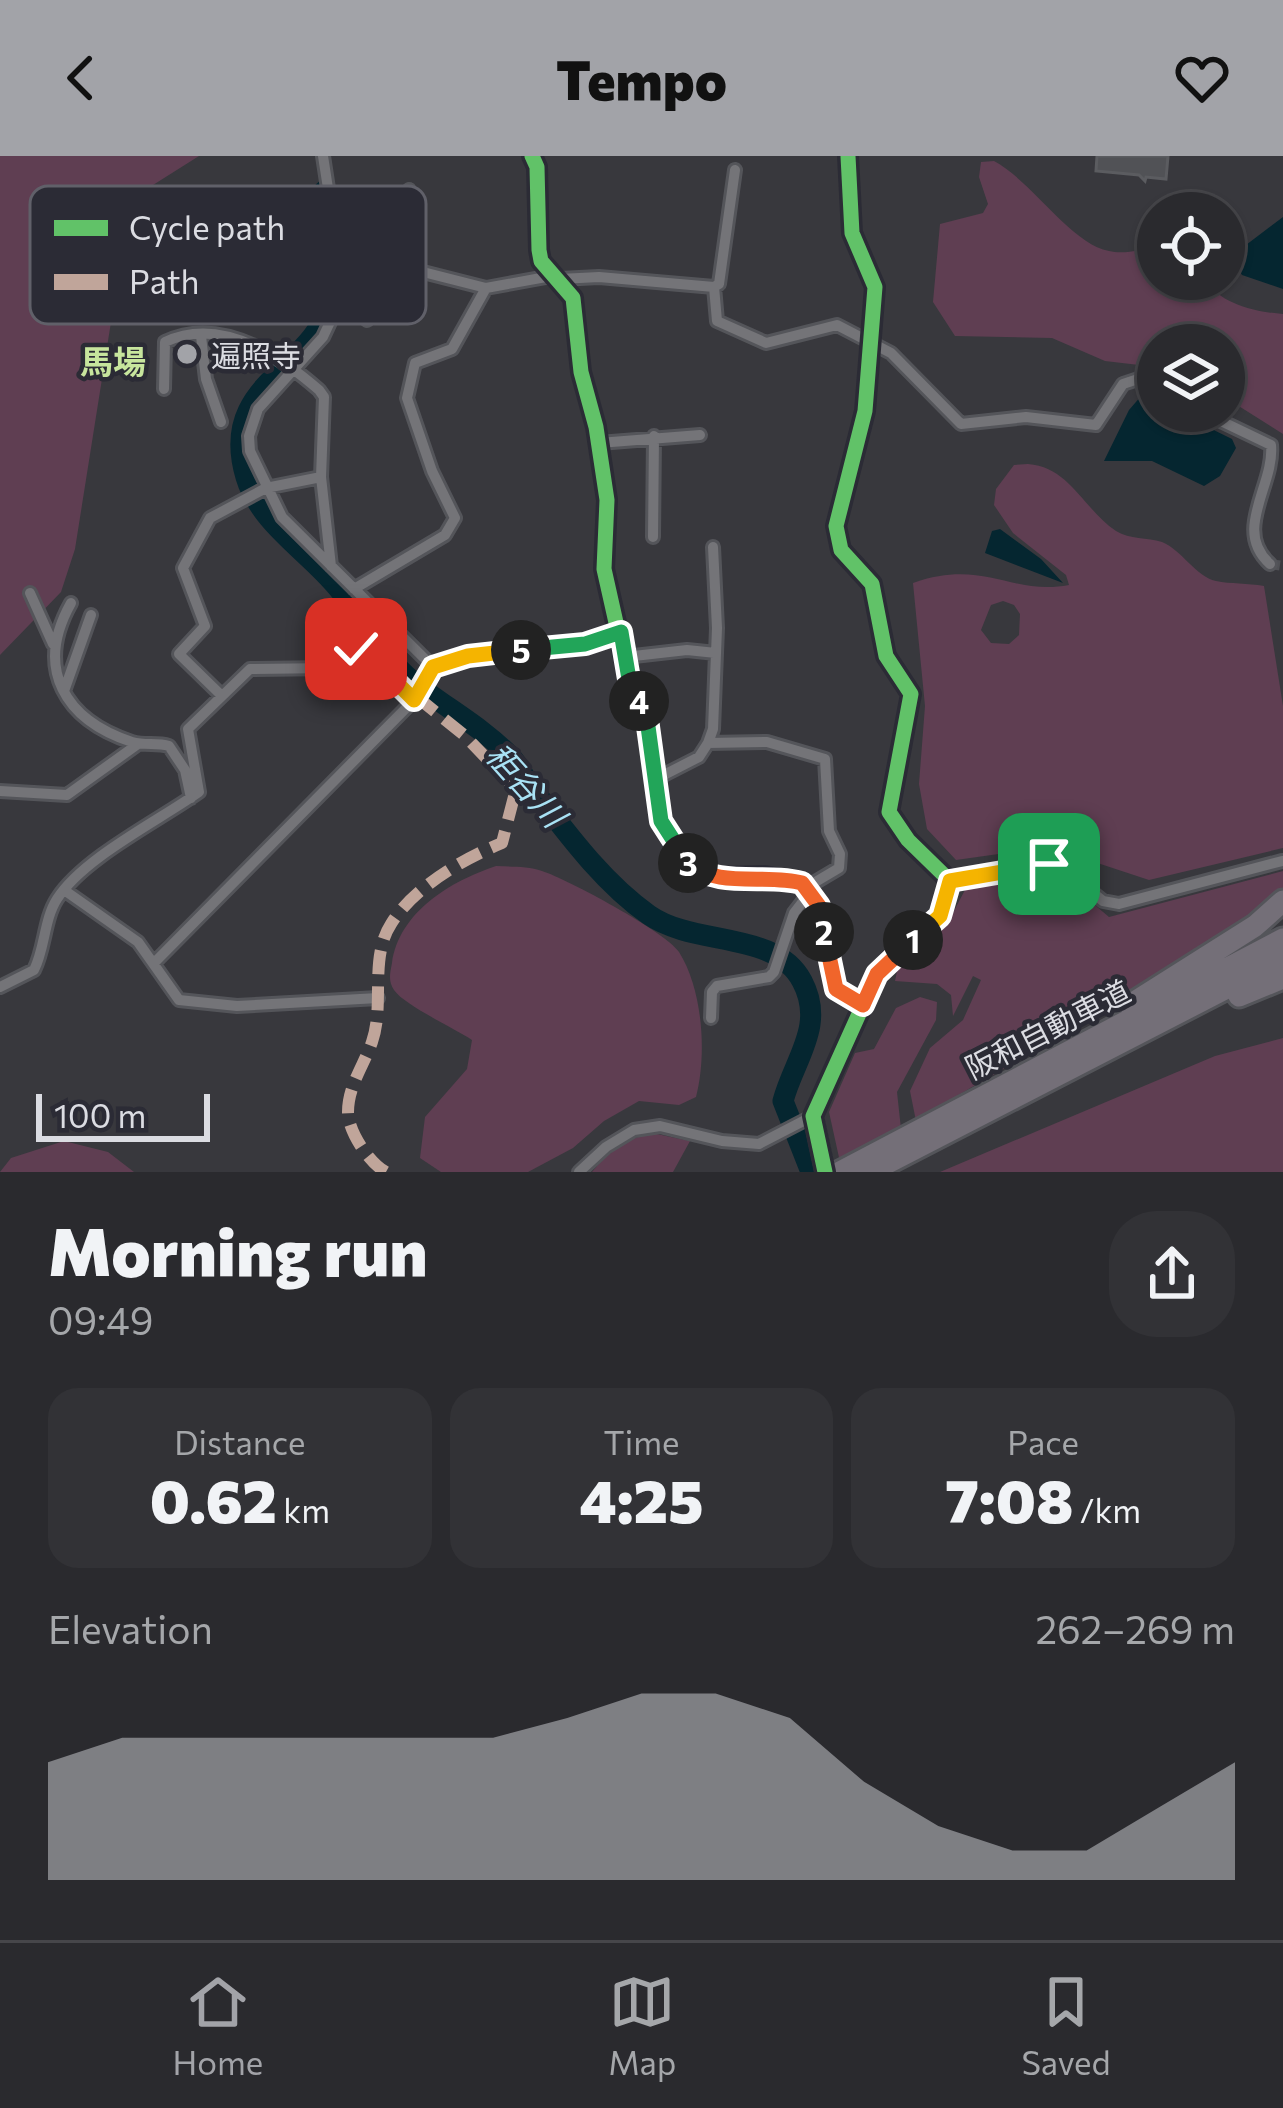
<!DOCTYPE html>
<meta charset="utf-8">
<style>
:root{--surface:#2a2a2e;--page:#323236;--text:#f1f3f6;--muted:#a5a7aa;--line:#46464a;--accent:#a2a3a8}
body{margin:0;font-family:Commissioner,"Noto Sans JP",sans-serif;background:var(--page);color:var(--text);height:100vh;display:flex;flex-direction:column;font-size:45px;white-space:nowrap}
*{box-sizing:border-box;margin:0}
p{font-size:39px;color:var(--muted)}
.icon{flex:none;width:66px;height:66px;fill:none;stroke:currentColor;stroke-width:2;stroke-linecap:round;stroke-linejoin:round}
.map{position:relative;height:1016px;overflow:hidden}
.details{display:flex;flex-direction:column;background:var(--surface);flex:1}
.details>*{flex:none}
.buttons{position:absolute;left:1137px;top:36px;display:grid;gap:24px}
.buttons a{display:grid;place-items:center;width:108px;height:108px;border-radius:50%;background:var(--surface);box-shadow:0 3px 9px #0004,0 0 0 3px var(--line);font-size:60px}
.scale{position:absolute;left:36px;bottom:30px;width:174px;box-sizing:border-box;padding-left:12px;border:6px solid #dbdce2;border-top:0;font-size:33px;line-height:42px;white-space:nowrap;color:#dbdce2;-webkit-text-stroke:9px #2b2b35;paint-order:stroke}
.pin{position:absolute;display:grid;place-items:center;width:102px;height:102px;color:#fff;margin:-51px;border-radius:24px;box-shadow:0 6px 18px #0006}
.km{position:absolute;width:60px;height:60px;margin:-30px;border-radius:50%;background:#222;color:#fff;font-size:33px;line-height:60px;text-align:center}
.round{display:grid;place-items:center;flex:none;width:126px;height:126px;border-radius:48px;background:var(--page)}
.headline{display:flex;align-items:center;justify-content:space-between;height:204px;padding:0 48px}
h1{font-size:66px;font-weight:800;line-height:90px}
.stats{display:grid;grid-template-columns:repeat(3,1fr);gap:18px;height:204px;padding:12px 48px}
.stats div{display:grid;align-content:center;border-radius:30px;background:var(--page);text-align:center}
.stats b{font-size:60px;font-weight:800}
.stats small{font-size:33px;font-weight:400}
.stats p{font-size:33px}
.chart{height:336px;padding:24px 48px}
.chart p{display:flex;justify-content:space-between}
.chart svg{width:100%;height:216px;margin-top:12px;fill:var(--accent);opacity:.7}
header{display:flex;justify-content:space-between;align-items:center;height:156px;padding:0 48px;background:var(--accent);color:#111;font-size:54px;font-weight:800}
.menu{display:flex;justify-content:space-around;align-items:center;height:168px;border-top:3px solid var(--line);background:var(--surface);font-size:33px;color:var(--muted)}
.menu a{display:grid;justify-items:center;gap:6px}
.menu .active{color:var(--accent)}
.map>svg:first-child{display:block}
.green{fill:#5f3e52;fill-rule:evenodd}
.water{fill:#052630}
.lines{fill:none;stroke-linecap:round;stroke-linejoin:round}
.river{stroke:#052630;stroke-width:21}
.building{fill:#515256;stroke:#5b5c60;stroke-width:3}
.street-tunnel{stroke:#505156;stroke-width:10;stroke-dasharray:10 5;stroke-linecap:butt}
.street-casing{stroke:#54555a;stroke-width:16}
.secondary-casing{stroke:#54555a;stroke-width:21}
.highway-casing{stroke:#54555a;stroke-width:27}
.street{stroke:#747478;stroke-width:10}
.secondary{stroke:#747478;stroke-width:15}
.highway{stroke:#746f78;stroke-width:21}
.quiet{stroke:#c0a59a;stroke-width:12;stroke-dasharray:24 12;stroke-linecap:butt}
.cycleway-casing{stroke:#2b2b35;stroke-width:22}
.cycleway{stroke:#61c268;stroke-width:15}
.split-1-casing{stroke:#fff;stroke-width:24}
.split-2-casing{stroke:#fff;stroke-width:24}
.split-3-casing{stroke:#fff;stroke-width:24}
.split-4-casing{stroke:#fff;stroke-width:24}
.split-5-casing{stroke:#fff;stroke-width:24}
.split-6-casing{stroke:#fff;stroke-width:24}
.split-1{stroke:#f5b400;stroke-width:15}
.split-2{stroke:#f0652b;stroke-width:15}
.split-3{stroke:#f0652b;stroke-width:15}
.split-4{stroke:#22a559;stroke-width:15}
.split-5{stroke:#22a559;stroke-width:15}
.split-6{stroke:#f5b400;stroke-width:15}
.poi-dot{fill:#a2a3a8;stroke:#2b2b35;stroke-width:4.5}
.labels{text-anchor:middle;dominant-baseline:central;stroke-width:9;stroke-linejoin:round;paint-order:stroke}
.poi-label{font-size:30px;fill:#dbdce2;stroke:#2b2b35;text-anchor:start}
.street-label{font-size:30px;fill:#dbdce2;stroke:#2b2b35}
.neighbourhood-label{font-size:33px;font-weight:bold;fill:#c7e59d;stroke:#2b2b35}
.water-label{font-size:33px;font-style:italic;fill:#a9e2f5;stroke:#2b2b35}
.key{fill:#2b2b35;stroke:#606069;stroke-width:3}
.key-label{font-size:33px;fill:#dbdce2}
</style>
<header><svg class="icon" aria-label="back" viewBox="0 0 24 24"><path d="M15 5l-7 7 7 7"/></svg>Tempo<svg class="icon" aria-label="heart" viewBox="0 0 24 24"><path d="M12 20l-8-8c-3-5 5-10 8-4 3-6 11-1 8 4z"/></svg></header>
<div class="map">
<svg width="1283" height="1016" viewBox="0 0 1283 1016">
<rect width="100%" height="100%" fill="#38383d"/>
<path class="green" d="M0,0H199L153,29L121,62V103L75,393L61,436L0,499Z
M994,5C1033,26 1070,87 1109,95C1125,99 1142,93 1158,90V123H1205C1219,148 1256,156 1283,158V278L1226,242L1224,189H1158L1156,211L1105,205L1052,182L955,180L933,146L940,68L983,57L988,48L979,21L981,6Z
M1028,308C1070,311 1084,354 1116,375C1130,384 1147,381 1162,386C1182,394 1196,421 1216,425C1230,428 1248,427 1264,430L1283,550V692L1149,724L1049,691L956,704L927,673L919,628L925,550L913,427C984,402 1011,440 1069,429L1066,419L1013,377L994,349L996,333L1014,309ZM1003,445L1014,449L1020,458L1019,479L1009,488L991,487L981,474L991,449Z
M496,710C511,711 528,710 542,715C567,723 666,776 679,796C703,834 707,899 696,941L679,949L639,945L604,965L573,992L528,1016H441L420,1002L425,961L467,913L472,884C454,872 404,849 394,834C388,825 390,817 392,807C399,756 451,725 496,710Z
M1283,715V734C1172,825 1038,889 916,965L910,935L930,892L963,864L981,824L973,820L953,860L951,839L937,828L895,825L899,806L946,770L965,734L1058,718L1109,761Z
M920,841L937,846L936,864L897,936L901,973L840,1006L829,956L855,897L874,893L896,852Z
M1283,882V1016H940L1215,900Z
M652,977L690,985L673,1016H592C608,996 627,982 652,977Z
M64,985L108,996L134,1016H0L11,1002Z"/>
<path class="water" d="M1283,61V133L1242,119L1233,105L1242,92Z
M1142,239L1158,244V255H1175L1232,283L1236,292L1220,320L1204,330L1152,305H1104L1129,254Z
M1000,373L1041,403L1063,427L985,397L992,375Z"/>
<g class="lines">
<path class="river" d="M324,35C328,68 341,111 332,144C310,217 218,227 246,321C260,368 309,396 338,432C363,463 381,499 411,524C444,551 483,571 512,602C520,611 525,623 532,632C566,676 603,727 649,759C695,791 775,774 802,825C826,870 794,903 783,945L811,1016"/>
</g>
<path class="building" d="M1097,0H1168L1166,23L1146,21L1145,25L1139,19L1096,15Z"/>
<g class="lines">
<path class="street-tunnel" d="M1270,408L1283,410"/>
<defs>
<path id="street" d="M323,0L344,136L323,181L258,253L249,280L250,295L282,361L433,511
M532,0L537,11L539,94L541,105L573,142L581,216L596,271L607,344L604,413L630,529L646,556L661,665L681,701L696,714L713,721L765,720L802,727L819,750L836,833L864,849
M202,65L304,101L337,93
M336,85L405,62L403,53L409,34
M560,123L599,121L714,131L717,165L766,187L837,169L891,197L961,268L1026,261L1096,269L1123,228L1144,221L1158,227
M714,131L719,128L735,14
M367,164L382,135L423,116L486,132L557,119
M201,180L206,223L221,266
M164,233L165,186C220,160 279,199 319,234L324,241L321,321L331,410
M1200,255L1271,289C1275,329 1232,374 1270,408
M599,287L700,279
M653,381L654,280
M354,433L445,379L455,362L432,315L407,242L415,207L452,193L486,132
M30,437L53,488
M71,447C34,513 65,564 132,586C145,590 157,586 169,590L185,614L191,642
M625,501L687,494L716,497
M64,535L91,459
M222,540L179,498L205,470L183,412L210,362L266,332L321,321
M708,587L713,573L717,472L713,391
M656,623L699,601L708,587L767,586L825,603L829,675L840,698L839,712L807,731
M0,635L67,639L138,588
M950,725L1057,708L1103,745L1119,748L1282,705
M64,734L138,786L179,844L237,850L378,842
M155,806L417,541L433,511L468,500L585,488L621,476
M0,831L34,814C45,793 44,763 57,743C83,702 158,665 199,636L188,573L250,513L331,512L355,493H363L414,544
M711,862L712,836L717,830L769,821L774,816L794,757L811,735
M579,1016L606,991L634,974L660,970L722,985L759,988L813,960L877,818L899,794L940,761L950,725L908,684L889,656L911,538L886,500L872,428L841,394L836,370L865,255L875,131L852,77L848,0"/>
<path id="secondary" d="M813,960L825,1016"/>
<path id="highway" d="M1239,840L1283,822
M1130,849L1255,770L1283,745
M840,1016L1283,783
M870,1016L1283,803"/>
</defs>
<use href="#street" class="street-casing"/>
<use href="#secondary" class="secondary-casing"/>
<use href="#highway" class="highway-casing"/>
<use href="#street" class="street"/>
<use href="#secondary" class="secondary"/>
<use href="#highway" class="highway"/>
<path class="quiet" d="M386,1016C369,1007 348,975 348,956C348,930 364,909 372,886C385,849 369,802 391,768C414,731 463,703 502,687L516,633L464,579L417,541"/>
<defs>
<path id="cycleway" d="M532,0L537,11L539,94L541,105L573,142L581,216L596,271L607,344L604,413L630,529L646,556L661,665L681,701L696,714L713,721L765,720L802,727L819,750L836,833L864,849
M825,1016L813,960L877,818L899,794L940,761L950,725L908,684L889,656L911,538L886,500L872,428L841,394L836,370L865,255L875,131L852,77L848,0"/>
</defs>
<use href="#cycleway" class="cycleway-casing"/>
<use href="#cycleway" class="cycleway"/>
</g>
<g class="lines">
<defs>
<path id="split-1" d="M913,784L940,760L950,725L1049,708"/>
<path id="split-2" d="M824,776L836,833L863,849L877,818L913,784"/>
<path id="split-3" d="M688,707C718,733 766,717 802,727L819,750L824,776"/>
<path id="split-4" d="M639,545L646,556L661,665L688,707"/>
<path id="split-5" d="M521,494L585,488L621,476L630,529L639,545"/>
<path id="split-6" d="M356,493H363L414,544L433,511L468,500L521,494"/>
</defs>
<use href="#split-1" class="split-1-casing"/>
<use href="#split-2" class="split-2-casing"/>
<use href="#split-3" class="split-3-casing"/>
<use href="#split-4" class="split-4-casing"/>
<use href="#split-5" class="split-5-casing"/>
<use href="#split-6" class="split-6-casing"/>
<use href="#split-1" class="split-1"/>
<use href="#split-2" class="split-2"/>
<use href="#split-3" class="split-3"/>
<use href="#split-4" class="split-4"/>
<use href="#split-5" class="split-5"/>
<use href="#split-6" class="split-6"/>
</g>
<circle class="poi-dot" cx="187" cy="198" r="12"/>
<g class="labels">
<g class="poi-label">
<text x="211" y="198">遍照寺</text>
</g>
<g class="street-label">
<text transform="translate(1047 872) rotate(-27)">阪和自動車道</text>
</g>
<g class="neighbourhood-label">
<text x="113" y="204">馬場</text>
</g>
<g class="water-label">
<text transform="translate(527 628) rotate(48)">秬谷川</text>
</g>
</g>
<rect x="30" y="30" width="396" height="138" rx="18" class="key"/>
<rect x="54" y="64" width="54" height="16" fill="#61c268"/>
<rect x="54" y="118" width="54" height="16" fill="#c0a59a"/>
<g class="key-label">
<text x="129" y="84">Cycle path</text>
<text x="129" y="138">Path</text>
</g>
</svg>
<div class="buttons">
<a><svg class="icon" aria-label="locate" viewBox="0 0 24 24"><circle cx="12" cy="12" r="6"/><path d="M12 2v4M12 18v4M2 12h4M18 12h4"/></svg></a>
<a><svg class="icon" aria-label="layers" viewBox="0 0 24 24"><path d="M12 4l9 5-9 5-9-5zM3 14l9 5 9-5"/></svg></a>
</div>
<div class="scale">100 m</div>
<div class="pin" style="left:1049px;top:708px;background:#1e9e55"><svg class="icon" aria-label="arrive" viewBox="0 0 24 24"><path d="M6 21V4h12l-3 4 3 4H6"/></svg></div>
<div class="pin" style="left:356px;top:493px;background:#d93025"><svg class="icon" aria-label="check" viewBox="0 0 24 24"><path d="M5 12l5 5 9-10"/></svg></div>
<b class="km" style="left:913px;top:784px">1</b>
<b class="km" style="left:824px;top:776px">2</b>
<b class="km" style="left:688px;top:707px">3</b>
<b class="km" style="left:639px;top:545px">4</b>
<b class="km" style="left:521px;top:494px">5</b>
</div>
<section class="details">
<div class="headline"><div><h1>Morning run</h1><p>09:49</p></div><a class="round"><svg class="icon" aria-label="share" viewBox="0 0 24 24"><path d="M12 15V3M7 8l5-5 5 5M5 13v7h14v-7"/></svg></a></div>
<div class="stats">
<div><p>Distance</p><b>0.62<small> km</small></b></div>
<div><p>Time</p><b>4:25</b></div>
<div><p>Pace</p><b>7:08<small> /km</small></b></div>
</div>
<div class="chart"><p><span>Elevation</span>262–269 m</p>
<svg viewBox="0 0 160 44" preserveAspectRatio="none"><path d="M0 44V20L10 15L20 15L30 15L40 15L50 15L60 15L70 11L80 6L90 6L100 11L110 24L120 33L130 38L140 38L150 29L160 20V44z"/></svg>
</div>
</section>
<nav class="menu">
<a class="active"><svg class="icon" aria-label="home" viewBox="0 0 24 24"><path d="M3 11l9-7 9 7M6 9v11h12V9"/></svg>Home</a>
<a><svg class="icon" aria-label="map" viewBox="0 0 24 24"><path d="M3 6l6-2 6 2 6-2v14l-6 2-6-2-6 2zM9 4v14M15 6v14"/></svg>Map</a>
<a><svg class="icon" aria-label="saved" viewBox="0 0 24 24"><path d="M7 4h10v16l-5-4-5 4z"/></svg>Saved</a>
</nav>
